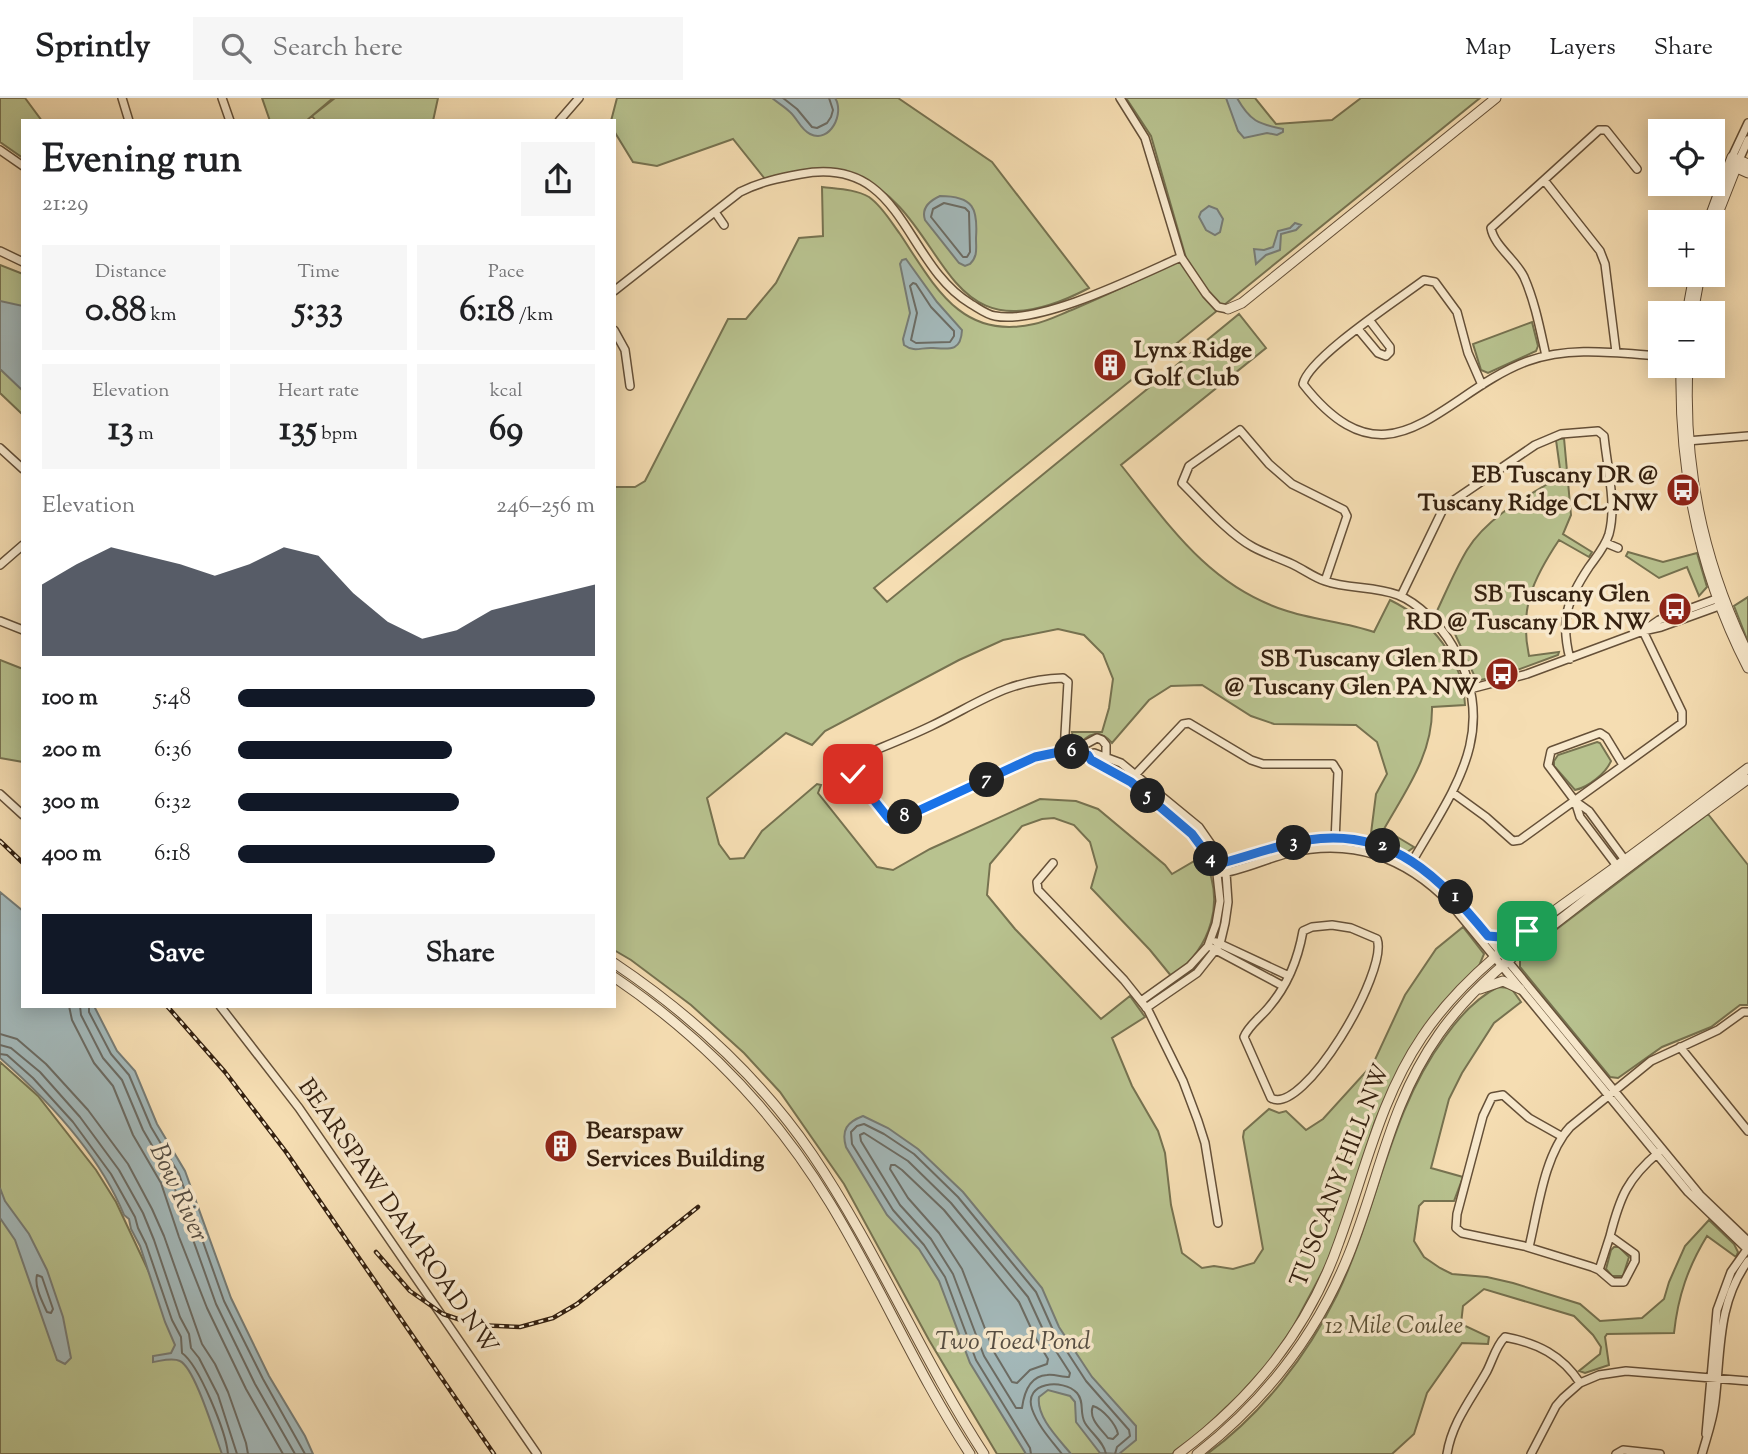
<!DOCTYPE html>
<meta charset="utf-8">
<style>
:root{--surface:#fff;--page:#f6f6f6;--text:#202124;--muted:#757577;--line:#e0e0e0;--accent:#111827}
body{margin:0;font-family:"Sorts Mill Goudy",serif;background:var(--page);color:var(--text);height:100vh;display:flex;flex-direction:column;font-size:26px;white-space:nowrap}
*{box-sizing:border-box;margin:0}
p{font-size:23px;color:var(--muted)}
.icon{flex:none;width:38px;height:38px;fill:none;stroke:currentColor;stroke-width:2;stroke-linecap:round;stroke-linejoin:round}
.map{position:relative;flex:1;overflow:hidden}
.details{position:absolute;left:21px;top:21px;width:595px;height:889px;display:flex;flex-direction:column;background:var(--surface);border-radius:0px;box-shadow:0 4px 18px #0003}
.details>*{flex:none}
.controls{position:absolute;left:1648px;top:21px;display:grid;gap:14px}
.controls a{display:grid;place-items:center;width:77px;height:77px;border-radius:0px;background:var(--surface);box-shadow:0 4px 18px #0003;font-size:35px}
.pin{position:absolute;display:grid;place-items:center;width:60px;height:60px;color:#fff;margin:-30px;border-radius:14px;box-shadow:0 4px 10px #0006}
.km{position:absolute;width:35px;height:35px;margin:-18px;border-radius:50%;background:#222;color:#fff;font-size:19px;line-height:35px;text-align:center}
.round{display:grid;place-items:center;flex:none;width:74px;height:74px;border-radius:0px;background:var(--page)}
.summary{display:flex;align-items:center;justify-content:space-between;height:119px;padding:0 21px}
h1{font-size:38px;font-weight:800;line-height:52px}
.figures{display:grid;grid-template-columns:repeat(3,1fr);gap:10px;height:119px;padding:7px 21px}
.figures div{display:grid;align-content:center;border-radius:0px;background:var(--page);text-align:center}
.figures b{font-size:35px;font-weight:800}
.figures small{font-size:19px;font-weight:400}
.figures p{font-size:19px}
.chart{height:196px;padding:14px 21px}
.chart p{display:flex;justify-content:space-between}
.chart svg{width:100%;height:126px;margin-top:7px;fill:var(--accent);opacity:.7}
.primary-button{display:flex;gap:14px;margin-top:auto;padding:14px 21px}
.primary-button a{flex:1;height:80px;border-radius:0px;background:var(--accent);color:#fff;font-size:28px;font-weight:800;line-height:80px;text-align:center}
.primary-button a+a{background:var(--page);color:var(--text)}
ul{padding:0 21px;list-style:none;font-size:23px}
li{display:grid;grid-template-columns:112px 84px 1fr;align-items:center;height:52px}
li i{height:18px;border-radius:9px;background:var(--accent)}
header{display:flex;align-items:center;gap:42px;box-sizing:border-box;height:98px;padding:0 35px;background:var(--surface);border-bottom:2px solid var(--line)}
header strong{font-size:33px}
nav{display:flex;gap:38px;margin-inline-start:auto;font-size:24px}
.search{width:490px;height:63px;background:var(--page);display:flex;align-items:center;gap:18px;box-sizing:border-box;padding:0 24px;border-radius:0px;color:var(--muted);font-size:26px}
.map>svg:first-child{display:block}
.green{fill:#b8c28f;stroke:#767250;stroke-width:2}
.water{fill:#a3b8b9;stroke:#777c75;stroke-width:2}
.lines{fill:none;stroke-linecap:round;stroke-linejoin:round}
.shore{stroke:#6c6c64;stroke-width:2}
.minor-casing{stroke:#655038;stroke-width:10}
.tertiary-casing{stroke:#655038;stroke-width:11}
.minor{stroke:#f8e9cd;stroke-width:7}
.tertiary{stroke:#f8e9cd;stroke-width:9}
.rail-casing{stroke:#352110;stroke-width:4.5}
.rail{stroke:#f8e9cd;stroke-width:2;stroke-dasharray:5;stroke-linecap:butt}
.route-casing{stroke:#fff;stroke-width:14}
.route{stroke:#1a73e8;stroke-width:9}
.labels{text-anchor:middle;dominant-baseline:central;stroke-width:7;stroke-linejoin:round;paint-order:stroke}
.poi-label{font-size:24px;font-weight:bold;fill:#352110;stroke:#f8e9cd;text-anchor:end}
.street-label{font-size:24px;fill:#352110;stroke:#f8e9cd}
.park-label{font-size:24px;font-style:italic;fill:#5c5136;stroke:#f8e9cd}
.water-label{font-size:26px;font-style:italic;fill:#564e43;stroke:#f8e9cd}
</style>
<header>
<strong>Sprintly</strong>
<div class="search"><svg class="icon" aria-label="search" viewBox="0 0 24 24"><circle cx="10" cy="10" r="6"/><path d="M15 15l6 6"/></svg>Search here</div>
<nav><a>Map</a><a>Layers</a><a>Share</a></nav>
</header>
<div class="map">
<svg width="1748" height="1356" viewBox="0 0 1748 1356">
<rect width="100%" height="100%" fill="#f5ddb2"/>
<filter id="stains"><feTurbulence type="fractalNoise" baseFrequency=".00286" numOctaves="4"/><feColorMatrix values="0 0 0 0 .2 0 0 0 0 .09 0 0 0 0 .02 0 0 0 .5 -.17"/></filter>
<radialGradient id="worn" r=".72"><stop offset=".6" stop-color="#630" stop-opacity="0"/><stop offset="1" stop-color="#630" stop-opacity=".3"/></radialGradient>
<path class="green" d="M0,0H25L42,23H23V60L0,44Z
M262,0H333L306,23H270Z
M335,0H438L433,23H316L312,18Z
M617,0H898L992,64L1089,190C935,271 954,118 855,77C828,66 792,77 765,81L733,41L657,68L633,64L614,33V23H611Z
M1126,0H1255L1276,26L1332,22L1361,0H1480L874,490L887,504L1239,216L1266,250L1121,367C1169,427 1208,487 1284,512C1313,522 1345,524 1374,534L1390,502C1431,522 1463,560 1465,607L1432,609C1433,656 1406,692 1384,731L1414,749L1406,755L1370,743L1376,696L1387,676L1377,644L1356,627L1274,626L1251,618L1202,587L1171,588L1149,602L1112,645C1101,632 1086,633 1080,650L1074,648L1072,634H1102L1109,610L1113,581L1103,556L1084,537L1058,531L1003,542L959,562L825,633L812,647L786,635L707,700L719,746L730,761L744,760L762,733L817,686L821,687L818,695L877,769L893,772L930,751L1040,701L1076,703L1098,711L1165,767L1172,776L1203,758C1226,803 1212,849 1172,879L1150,852L1091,790L1097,769L1090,744L1074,727L1054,720L1042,721L1022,728L990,766L987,797L1015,831L1101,921L1130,898L1145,919L1112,940L1132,988L1158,1033L1165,1055L1171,1107L1182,1155L1202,1170L1214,1168L1233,1171L1254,1165L1263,1151L1243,1039L1244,1033L1269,1011L1279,1015L1286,1013L1306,1032L1323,1021L1373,966L1405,897L1436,851L1463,829L1484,856L1479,868L1440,908L1407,956L1375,1023L1342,1126L1326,1167L1293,1229L1270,1263L1239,1297L1198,1336L1172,1356H997L929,1242L844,1086L780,994L744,955L691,907L631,862L614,852V389H635L645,383L728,221H746L776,185L799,140L823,138L822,89C838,91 855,91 869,99C882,108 891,124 900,136C934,187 961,243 1034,226C1048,223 1061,216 1074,211C1112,195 1149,177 1186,160L1151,38Z
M0,167L23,176V317L0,295Z
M1532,224L1538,248L1536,253L1488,275L1481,272L1473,246Z
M1564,340L1571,417L1563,436L1592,454L1589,459L1559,442C1533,481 1519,510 1529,558L1559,554L1558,557L1501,578L1480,582L1474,577L1455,536L1436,515C1446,494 1455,472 1467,452C1488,418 1528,398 1561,378L1556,342Z
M1628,454L1663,464L1697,455L1707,489L1699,498L1687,469L1659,480L1626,458Z
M1748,499V544L1734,508Z
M0,562L23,571V664L0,660Z
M1597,644L1600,645L1611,663C1606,675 1589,689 1575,692L1554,668V663L1558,657Z
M1708,716L1748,767V907H1740L1711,929L1662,949L1618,980L1610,979L1520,869V859Z
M1498,889L1511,890L1521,904L1494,925L1462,975L1449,1001L1431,1070L1463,1079L1454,1103H1424L1419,1108L1414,1143L1424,1159L1440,1170L1452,1176L1487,1179L1513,1185L1580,1206L1600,1223L1642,1220L1664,1201L1669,1184L1685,1148L1709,1122L1734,1146L1738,1154L1736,1159L1707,1138C1688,1169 1678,1198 1674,1235L1607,1236L1605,1239L1609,1267L1585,1275L1579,1273L1600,1256L1601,1249L1593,1237L1574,1218L1484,1191L1463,1208L1461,1226L1489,1239L1488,1246L1462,1245L1427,1295L1414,1336L1392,1356H1207C1262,1316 1307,1258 1337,1197C1378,1112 1388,1016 1445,939C1459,919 1476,900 1498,889Z
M0,964L38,998L96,1072L116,1104L210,1304L231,1356H0Z
M1614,1149H1619L1629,1159L1623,1178H1612L1606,1171L1611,1152Z"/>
<path class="water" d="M772,0H835C845,15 830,46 810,36C801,32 797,20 790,14C785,9 778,5 772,0Z
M1226,0H1237C1250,23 1258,26 1283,31V34L1277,37L1267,35L1244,40L1238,33Z
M940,98C974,98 978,111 976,140C976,151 978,158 970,166L965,168L959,165L925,122C921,110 929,103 940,98Z
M1209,108L1217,111L1223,121L1220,134L1215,137L1206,132L1199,119L1201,114Z
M1295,125L1301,127L1296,132L1281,136L1280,152L1266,157L1256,166L1254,151L1264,152L1273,149L1278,133L1290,130Z
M906,161L937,204L962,232C961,254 949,251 933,250C921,249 915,255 904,247L903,241L910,215L900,166L902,162Z
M0,203L23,208V293L0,271Z
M0,794L23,813V908H94L117,953L135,973L157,1026L185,1073L231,1200L269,1278L305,1338L313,1356H222C215,1338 195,1270 180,1263C172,1259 161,1263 153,1264V1258L171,1255L175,1247L165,1224L140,1148L131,1131L129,1121L124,1117C100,1058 48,1002 0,960Z
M863,1018L888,1030L918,1051L963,1094L1042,1190L1059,1229L1092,1279L1136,1328V1342L1119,1356L1100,1355L1076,1324L1075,1304L1070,1298L1048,1292L1039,1299C1036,1319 1059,1341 1071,1356H1026L970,1265L939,1183L919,1151L887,1117L846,1049C841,1032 847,1024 863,1018Z
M0,1090L5,1103L29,1136L47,1172L63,1219L71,1260L65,1266L57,1262L15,1142L0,1120Z"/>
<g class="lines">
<path class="shore" d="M783,0L797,11L812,29L817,30L827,25L831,19L833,12L829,0
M944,105L965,110L969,114L970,154L967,159H963L931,119L933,111Z
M913,185L916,186L931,209L954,233V238L950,244L916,245L911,242L917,215L910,188Z
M69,908L72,922L94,965L113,988L133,1037L161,1085L179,1139L207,1210L246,1291L283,1356
M80,908L81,917L103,960L122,982L143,1032L171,1080L216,1206L255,1286L295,1356
M89,908V914L111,956L129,977L151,1029L179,1076L224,1203L263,1281L305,1356
M0,936L17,941L46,966L88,1012L128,1066L152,1111L164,1138L202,1246L215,1266L228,1294L246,1345L248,1356
M0,947L11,950L40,974L80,1019L119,1072L143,1115L154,1142L180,1219L189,1236L191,1250L199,1260L218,1297L237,1356
M0,956L7,957L33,980L73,1024L111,1076L135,1119L138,1130L146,1146L172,1222L181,1239L182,1255C199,1267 226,1334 228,1356
M864,1035L908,1063L951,1105L1028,1199L1045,1236L1070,1275L1069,1279C1062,1279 1054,1276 1047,1277C1029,1278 1024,1295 1022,1310H1016L984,1258L953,1176L931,1141L900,1107L861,1043L860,1037Z
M891,1067H895L902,1072L944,1112L1019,1204L1036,1241L1048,1261L1047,1266L1030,1272L1017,1285L1012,1284L994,1254L962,1171L939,1135L908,1100L890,1071Z
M37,1177L42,1179L53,1211L51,1215L47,1214C42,1203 34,1188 37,1177Z
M1093,1308C1103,1311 1116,1326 1118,1336L1113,1341L1108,1340C1100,1330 1088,1320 1093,1308Z
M1031,1356L1030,1350L976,1262L945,1179L924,1147L893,1112L852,1046L851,1034L857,1028L864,1026L884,1036L914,1056L958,1099L1036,1194L1053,1232L1086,1283L1129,1332L1130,1338L1117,1349L1115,1356
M1062,1356C1051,1342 1038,1328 1032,1311C1023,1284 1063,1280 1077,1295C1085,1304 1079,1315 1085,1325C1091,1335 1104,1344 1106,1356"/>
<defs>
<path id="minor" d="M122,0L129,23
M222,0L230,23
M1120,0L1145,40L1181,159L1206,196L1218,209L1228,211
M559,23L579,0
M0,52L23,68
M1732,59L1748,25
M1739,62L1748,42
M1544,82L1599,32H1606L1637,71
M715,114L724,127
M0,153L23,164
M614,193L740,94C760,84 779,80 801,76C904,57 903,165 971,206C978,210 987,217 995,218C1040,227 1138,178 1181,159
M1358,231L1378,255L1386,258L1390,254V249L1370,223
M614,232L625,252L630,288
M1546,258C1540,231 1535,204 1524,179C1516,162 1494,148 1491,130L1544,82L1600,153L1605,166L1616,254
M1482,287L1468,255L1457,214L1435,184L1424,182C1399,201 1308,260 1303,286C1390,397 1441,295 1528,263C1571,248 1616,255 1661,258
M1687,343L1748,338
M0,350L23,371
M1606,445L1618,450
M0,467L23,447
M1325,483L1347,418L1344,412L1292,386L1269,366L1240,332L1189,368L1182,385C1201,404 1230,437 1253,449C1266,456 1279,460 1292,466C1303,471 1313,479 1325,483C1348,491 1375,488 1398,497C1418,505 1441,528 1452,547C1504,634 1450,696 1408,771
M1401,498L1444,409L1535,347L1561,336L1598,333L1604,338C1607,369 1617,406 1609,436C1605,449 1596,459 1589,469C1567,502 1560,522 1570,561
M0,523L23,532
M1470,591L1527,576L1643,533L1661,529L1719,508L1724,503L1716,501L1659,522L1643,533
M1064,654L1068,584L1063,580C1006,582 979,605 931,628C904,641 877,651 850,663L848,669L889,721L896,723L1035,659L1064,654L1088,657L1094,655L1121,665L1199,729L1224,765L1226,775L1228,804L1225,825L1220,846L1197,875L1146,910
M1083,656L1086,646L1097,640L1102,642L1106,647V658
M1088,657L1091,662L1131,684L1192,736L1215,767L1217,776L1220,803L1216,826L1208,848L1190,868L1141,903
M1135,677L1183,626L1189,625L1251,662L1263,666H1333L1338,674L1335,744
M1453,695L1486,719L1513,743L1520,742L1682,625V614L1643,533
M0,696L23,717
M1575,703L1589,713L1625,762L1624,767
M1053,765L1037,784L1038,792L1124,882L1148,912L1183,983L1198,1023L1205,1045L1218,1125
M1215,767C1314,739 1373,715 1455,799L1700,1097L1748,1143
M1621,770L1617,768L1580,719L1575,703L1548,667L1551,653L1600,635L1606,639L1623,667
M1217,776C1242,773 1265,761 1289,755C1353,740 1405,759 1450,805L1688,1094L1748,1152
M1332,827L1351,830L1377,841C1389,873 1303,1019 1271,1000L1244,939C1248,928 1261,919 1269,909C1287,888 1298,861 1303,833L1312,829Z
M1216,844L1289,878
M1212,850L1283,888
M220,908L299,1010L537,1356
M1680,949L1748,1033
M1561,1038L1529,1020L1503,997L1492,999L1483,1018L1457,1116L1456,1130L1462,1135L1524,1148L1592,1169L1599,1172L1613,1184H1624L1635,1163V1156L1610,1138C1620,1099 1627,1081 1659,1054
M1529,1149C1538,1112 1544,1057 1570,1029L1651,963L1718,932L1743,914H1748
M1599,1172L1610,1138
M1706,1336L1717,1212L1731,1174L1748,1150
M1447,1356C1452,1324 1472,1300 1487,1273C1493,1261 1496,1248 1505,1239C1537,1245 1562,1257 1580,1285
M1531,1356L1556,1308L1563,1300L1580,1285L1599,1277L1626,1273L1748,1283
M1616,1356L1623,1352L1660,1356
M1702,1356C1707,1338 1713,1322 1715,1304C1721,1254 1717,1205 1748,1163"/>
<path id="tertiary" d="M1730,67L1748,75
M1708,124L1732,59L1748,66
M1713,128L1739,62
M1228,211L1242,205L1496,0
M1687,215L1694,177
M1693,215L1700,177
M1681,268C1679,374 1699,475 1748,570
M1688,268C1683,368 1704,466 1748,556
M1488,838L1499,839L1522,834
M614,865C690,916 760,980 812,1056C877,1152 921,1259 984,1356
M614,879C701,938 775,1014 830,1105C880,1187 917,1275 970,1356
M1480,891L1503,883L1520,891
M1178,1356C1251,1302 1309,1231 1339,1144C1365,1074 1380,1001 1422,939C1468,870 1538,825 1603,778C1652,743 1700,706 1748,670
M1197,1356C1265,1303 1317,1236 1349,1156C1380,1079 1389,1007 1439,936C1474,886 1522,851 1570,814C1628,768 1688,725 1748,681"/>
</defs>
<use href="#minor" class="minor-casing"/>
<use href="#tertiary" class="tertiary-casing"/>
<use href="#minor" class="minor"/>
<use href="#tertiary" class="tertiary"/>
<defs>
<path id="rail" d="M0,743L23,765
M167,908L225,974L286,1054L494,1356
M376,1154L410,1193L443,1216L476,1227L520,1229L553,1220L577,1206L698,1109"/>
</defs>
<use href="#rail" class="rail-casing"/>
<use href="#rail" class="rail"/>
</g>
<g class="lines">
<defs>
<path id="route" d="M853,676L889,721L896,723L1035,659L1064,653L1088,657L1091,662L1131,684L1192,736L1215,767C1246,759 1277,747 1308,742C1392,729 1440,780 1488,838L1500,839L1527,833"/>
</defs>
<use href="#route" class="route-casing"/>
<use href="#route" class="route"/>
</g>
<defs>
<symbol id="building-disc" viewBox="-11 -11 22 22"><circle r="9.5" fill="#8f2418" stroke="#f8e9cd"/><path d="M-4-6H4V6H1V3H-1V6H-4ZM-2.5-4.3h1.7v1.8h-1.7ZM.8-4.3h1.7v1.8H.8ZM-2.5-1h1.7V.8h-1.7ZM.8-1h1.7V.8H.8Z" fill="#fff"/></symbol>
<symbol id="bus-disc" viewBox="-11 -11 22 22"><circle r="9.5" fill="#8f2418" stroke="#f8e9cd"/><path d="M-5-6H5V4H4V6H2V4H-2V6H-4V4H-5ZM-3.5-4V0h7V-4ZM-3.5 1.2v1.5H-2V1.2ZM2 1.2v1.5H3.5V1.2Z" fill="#fff"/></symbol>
</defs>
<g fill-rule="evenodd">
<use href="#building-disc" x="1091" y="248" width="38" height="38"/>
<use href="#bus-disc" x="1664" y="373" width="38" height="38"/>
<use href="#bus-disc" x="1656" y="492" width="38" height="38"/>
<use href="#bus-disc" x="1483" y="557" width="38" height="38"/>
<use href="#building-disc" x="542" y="1029" width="38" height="38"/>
</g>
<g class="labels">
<g class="poi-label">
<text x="1134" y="253" text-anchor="start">Lynx Ridge<tspan x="1134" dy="28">Golf Club</tspan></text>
<text x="1658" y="378">EB Tuscany DR @<tspan x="1658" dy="28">Tuscany Ridge CL NW</tspan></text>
<text x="1650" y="497">SB Tuscany Glen<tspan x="1650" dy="28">RD @ Tuscany DR NW</tspan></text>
<text x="1478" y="562">SB Tuscany Glen RD<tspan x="1478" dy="28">@ Tuscany Glen PA NW</tspan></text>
<text x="586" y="1034" text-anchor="start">Bearspaw<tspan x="586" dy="28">Services Building</tspan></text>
</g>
<g class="street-label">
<text transform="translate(1341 1078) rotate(-69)">TUSCANY HILL NW</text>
<text transform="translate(397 1119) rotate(55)">BEARSPAW DAM ROAD NW</text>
</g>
<g class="park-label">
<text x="1394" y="1229">12 Mile Coulee</text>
</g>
<g class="water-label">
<text transform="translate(178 1095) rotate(65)">Bow River</text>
<text x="1013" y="1244">Two Toed Pond</text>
</g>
</g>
<rect width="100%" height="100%" filter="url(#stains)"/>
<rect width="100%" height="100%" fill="url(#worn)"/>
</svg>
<div class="controls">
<a><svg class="icon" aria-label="locate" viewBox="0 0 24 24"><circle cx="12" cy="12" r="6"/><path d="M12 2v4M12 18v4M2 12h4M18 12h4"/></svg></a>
<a>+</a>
<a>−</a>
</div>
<div class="pin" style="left:1527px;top:833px;background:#1e9e55"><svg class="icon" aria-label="arrive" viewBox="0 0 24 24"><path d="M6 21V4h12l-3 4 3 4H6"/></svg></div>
<div class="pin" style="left:853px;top:676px;background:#d93025"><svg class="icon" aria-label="check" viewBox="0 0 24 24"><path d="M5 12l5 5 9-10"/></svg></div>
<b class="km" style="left:1456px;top:799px">1</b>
<b class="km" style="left:1383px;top:748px">2</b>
<b class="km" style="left:1294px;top:745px">3</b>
<b class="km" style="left:1211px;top:761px">4</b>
<b class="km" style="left:1148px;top:698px">5</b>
<b class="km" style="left:1072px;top:654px">6</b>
<b class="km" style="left:987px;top:682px">7</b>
<b class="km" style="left:905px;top:719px">8</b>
<section class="details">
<div class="summary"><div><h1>Evening run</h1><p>21:29</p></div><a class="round"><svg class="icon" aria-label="share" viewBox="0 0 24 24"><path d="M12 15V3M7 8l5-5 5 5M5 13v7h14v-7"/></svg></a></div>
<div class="figures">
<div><p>Distance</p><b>0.88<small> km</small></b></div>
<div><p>Time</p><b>5:33</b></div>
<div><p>Pace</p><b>6:18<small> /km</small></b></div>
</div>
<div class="figures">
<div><p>Elevation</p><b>13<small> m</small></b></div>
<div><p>Heart rate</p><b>135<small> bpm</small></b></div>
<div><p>kcal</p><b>69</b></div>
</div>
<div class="chart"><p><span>Elevation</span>246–256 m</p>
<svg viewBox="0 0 160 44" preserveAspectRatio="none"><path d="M0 44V19L10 12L20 6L30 9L40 12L50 16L60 12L70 6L80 9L90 22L100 32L110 38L120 35L130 28L140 25L150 22L160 19V44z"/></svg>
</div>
<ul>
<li><b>100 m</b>5:48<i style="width:100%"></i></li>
<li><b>200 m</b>6:36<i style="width:60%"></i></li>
<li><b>300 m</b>6:32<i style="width:62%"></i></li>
<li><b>400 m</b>6:18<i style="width:72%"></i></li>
</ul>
<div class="primary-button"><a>Save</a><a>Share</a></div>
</section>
</div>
